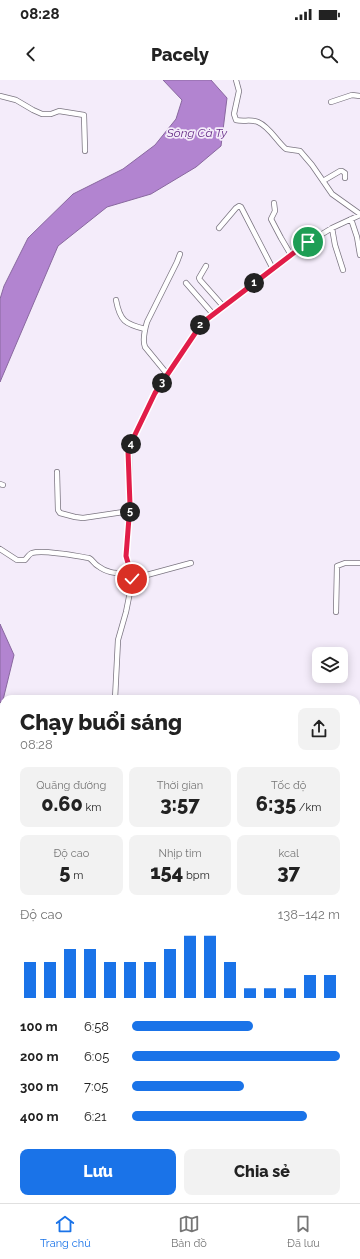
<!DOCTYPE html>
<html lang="vi">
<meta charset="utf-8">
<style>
:root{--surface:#fff;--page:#f2f2f2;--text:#222;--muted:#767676;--line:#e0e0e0;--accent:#1a73e8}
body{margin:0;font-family:Raleway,sans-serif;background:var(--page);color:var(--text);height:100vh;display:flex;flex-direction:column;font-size:15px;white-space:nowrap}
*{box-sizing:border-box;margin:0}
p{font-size:13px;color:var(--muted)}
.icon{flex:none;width:22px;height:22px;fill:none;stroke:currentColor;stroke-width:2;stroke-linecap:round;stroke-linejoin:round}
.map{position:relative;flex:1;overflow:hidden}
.side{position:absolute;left:0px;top:615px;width:360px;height:508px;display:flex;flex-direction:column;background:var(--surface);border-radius:12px 12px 0 0;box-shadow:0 2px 10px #0003}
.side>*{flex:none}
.tools{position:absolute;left:312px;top:567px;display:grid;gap:8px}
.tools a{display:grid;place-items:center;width:36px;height:36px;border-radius:8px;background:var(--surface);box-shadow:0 2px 10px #0003;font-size:20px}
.pin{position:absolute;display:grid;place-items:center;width:34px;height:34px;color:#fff;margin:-17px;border:2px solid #fff;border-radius:50%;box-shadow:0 1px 4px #0007}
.km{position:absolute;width:20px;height:20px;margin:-10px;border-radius:50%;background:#222;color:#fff;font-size:11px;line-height:20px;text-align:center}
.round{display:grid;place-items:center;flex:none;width:42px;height:42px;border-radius:8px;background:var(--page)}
.headline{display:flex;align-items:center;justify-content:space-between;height:68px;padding:0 20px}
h1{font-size:22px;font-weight:800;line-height:30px}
.figures{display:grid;grid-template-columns:repeat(3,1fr);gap:6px;height:68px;padding:4px 20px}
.figures div{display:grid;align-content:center;border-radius:8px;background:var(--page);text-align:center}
.figures b{font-size:20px;font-weight:800}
.figures small{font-size:11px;font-weight:400}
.figures p{font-size:11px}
.chart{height:112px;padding:8px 20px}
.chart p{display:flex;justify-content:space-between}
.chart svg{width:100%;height:72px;margin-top:4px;stroke:var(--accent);stroke-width:6}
.action{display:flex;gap:8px;margin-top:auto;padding:8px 20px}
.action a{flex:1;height:46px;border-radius:8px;background:var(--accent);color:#fff;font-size:16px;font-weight:800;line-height:46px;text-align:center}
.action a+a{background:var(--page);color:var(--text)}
ul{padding:0 20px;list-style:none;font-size:13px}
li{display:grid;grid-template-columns:64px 48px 1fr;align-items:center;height:30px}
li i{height:10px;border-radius:5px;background:var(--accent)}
.status{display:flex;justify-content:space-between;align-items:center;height:28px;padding:0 20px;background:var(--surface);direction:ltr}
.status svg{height:11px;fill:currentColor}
header{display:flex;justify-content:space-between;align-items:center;height:52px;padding:0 20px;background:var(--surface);font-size:18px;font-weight:800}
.tab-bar{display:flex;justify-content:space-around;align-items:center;height:56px;border-top:1px solid var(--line);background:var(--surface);font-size:11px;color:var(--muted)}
.tab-bar a{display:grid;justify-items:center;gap:2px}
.tab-bar .on{color:var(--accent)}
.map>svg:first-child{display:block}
.water{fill:#b284d0;stroke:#89689f}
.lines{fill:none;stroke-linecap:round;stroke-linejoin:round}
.stream{stroke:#89689f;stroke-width:1.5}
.river{stroke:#b284d0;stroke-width:8}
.street-casing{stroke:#7b7581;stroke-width:6}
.street{stroke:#fff;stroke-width:4.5}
.route-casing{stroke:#fff;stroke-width:8}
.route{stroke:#e11d48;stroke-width:5}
.labels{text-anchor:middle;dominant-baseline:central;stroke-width:3.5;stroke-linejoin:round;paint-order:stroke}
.water-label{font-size:12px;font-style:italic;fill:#672e88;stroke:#f4ecfa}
</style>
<div class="status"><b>08:28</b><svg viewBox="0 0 49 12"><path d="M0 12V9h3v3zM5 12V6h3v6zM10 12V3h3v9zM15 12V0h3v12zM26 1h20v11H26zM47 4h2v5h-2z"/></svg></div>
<header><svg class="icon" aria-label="back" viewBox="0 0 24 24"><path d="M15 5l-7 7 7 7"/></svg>Pacely<svg class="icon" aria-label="search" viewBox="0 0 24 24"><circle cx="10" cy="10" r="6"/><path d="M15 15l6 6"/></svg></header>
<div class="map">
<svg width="360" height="1123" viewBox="0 0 360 1123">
<rect width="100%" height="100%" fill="#f4ecfa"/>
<path class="water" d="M163,0H211L227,18L221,66L196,87L151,114L107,127L58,166L0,302V219L4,206L28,158L73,114L123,89L155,65L176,39L182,20Z
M0,544L14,575L3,620L0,623Z"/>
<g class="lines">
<path class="stream" d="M356,709L360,704
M248,1119L249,1123"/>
<path class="river" d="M31,1119L37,1123
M124,1119L130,1123
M84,1123L91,1119"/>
<defs>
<path id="street" d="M236,0L239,11L234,34L236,40C243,42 251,39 258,42C270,47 277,62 286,69L300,71L312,85L332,114L360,134
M0,16L16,20L33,30L42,34H51L59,31L84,35L85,71
M331,22L352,15L360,16
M323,101L340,91H342L345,93V98
M274,123L275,131L271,139L281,158L291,175
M351,139L357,157L360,175
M219,148L236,128L239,126L241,127L273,189
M332,148L335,165L343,190
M206,186L199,198L200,200L223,226
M186,203L213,234
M116,220C120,241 125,244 145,249
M168,295L145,267C142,260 145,249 147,242L177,182L180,174
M57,392L58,430L60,433L75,437L83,438L130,431
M0,404L3,405
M0,469L17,480H25C27,478 29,474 32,473C43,469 76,476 89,478C93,480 94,484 98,486C108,494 119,493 131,494
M132,499L191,483
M336,532L337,486L345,483H360
M115,619L118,560L126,532L132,502L131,494L126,476L130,425L129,371L130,365L155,313L204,241L309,162L332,148L360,135
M356,718L360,713
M356,764L360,765
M356,843L360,836
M356,973H360
M253,1122L269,1119"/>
</defs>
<use href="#street" class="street-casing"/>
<use href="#street" class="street"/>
</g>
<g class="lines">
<defs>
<path id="route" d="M132,499L130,490L126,476L130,425L128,371L130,365L155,313L202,243L308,162"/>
</defs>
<use href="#route" class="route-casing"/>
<use href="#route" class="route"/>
</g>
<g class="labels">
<g class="water-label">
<text x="197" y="53">Sông Cà Ty</text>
</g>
</g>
</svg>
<div class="tools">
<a><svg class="icon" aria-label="layers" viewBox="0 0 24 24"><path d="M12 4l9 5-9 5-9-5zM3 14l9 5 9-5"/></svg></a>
</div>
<div class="pin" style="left:308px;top:162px;background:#1e9e55"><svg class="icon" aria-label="arrive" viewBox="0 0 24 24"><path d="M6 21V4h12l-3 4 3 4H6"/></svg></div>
<div class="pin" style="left:132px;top:499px;background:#d93025"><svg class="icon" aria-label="check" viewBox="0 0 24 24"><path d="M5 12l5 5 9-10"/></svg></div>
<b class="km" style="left:254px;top:203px">1</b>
<b class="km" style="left:200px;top:245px">2</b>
<b class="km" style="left:162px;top:303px">3</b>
<b class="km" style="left:131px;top:364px">4</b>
<b class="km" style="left:130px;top:432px">5</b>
<section class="side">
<div class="headline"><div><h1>Chạy buổi sáng</h1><p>08:28</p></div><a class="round"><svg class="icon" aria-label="share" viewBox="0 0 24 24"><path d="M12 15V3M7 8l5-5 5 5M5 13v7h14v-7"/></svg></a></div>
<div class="figures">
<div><p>Quãng đường</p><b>0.60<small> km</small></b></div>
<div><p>Thời gian</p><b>3:57</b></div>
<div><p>Tốc độ</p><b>6:35<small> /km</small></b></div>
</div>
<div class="figures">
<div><p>Độ cao</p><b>5<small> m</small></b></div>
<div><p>Nhịp tim</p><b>154<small> bpm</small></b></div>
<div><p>kcal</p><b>37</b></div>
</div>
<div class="chart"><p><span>Độ cao</span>138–142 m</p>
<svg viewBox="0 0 160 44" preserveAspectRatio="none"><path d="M5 44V22M15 44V22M25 44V14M35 44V14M45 44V22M55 44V22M65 44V22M75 44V14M85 44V6M95 44V6M105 44V22M115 44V38M125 44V38M135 44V38M145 44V30M155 44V30"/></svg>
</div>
<ul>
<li><b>100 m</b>6:58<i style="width:58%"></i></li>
<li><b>200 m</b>6:05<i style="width:100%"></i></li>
<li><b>300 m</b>7:05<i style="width:54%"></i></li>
<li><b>400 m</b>6:21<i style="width:84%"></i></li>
</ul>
<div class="action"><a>Lưu</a><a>Chia sẻ</a></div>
</section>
</div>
<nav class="tab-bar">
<a class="on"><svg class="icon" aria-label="home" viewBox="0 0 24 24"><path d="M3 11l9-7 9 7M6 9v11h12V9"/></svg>Trang chủ</a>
<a><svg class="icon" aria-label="map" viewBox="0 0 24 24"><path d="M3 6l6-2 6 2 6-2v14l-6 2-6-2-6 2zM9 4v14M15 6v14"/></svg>Bản đồ</a>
<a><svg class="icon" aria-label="saved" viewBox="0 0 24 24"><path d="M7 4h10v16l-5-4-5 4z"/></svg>Đã lưu</a>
</nav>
